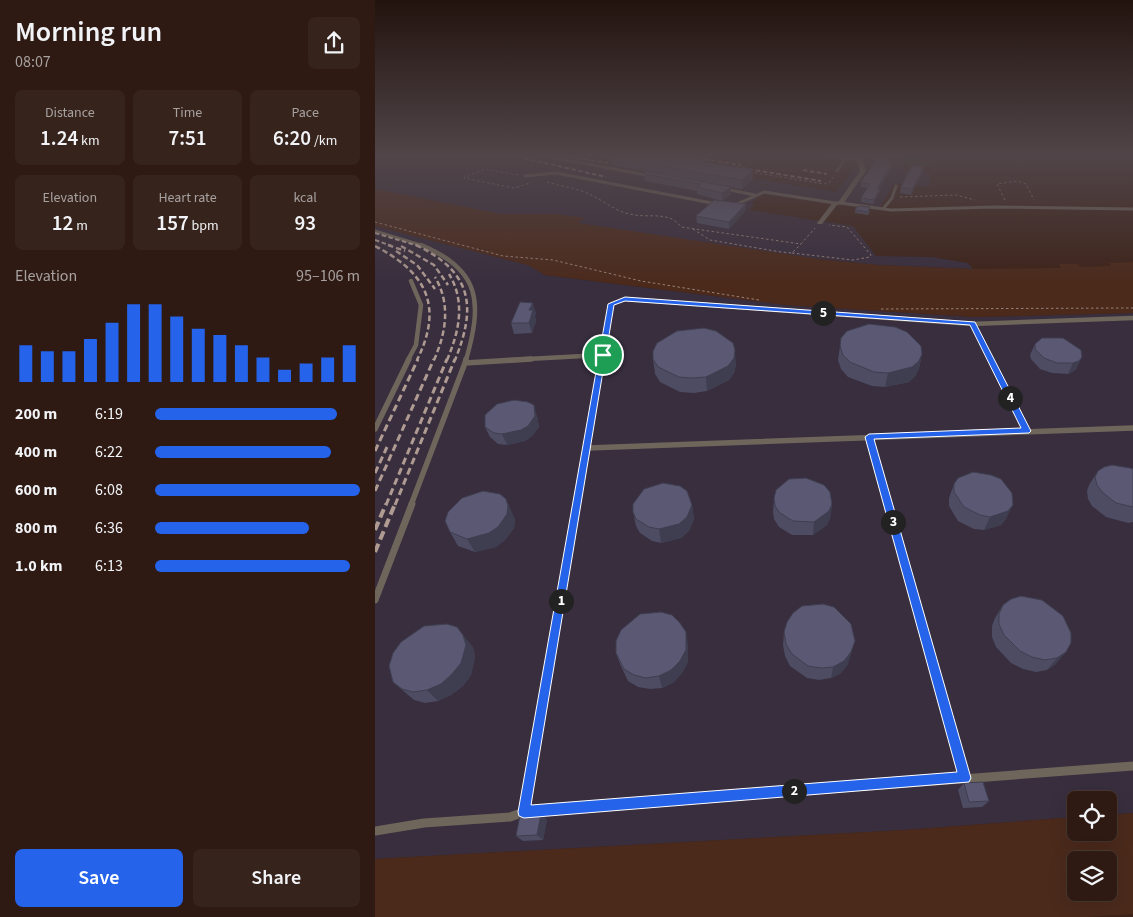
<!DOCTYPE html>
<meta charset="utf-8">
<style>
:root{--surface:#2e1a13;--page:#36231c;--text:#f1f3f6;--muted:#a7a1a0;--line:#493833;--accent:#2563eb}
body{margin:0;font-family:"Source Sans 3",sans-serif;background:var(--page);color:var(--text);height:100vh;display:flex;flex-direction:column;font-size:19px;white-space:nowrap}
*{box-sizing:border-box;margin:0}
p{font-size:16px;color:var(--muted)}
.icon{flex:none;width:28px;height:28px;fill:none;stroke:currentColor;stroke-width:2;stroke-linecap:round;stroke-linejoin:round}
.map{position:relative;flex:1;overflow:hidden}
.sheet{display:flex;flex-direction:column;background:var(--surface);width:375px}
.sheet>*{flex:none}
.fabs{position:absolute;left:692px;top:791px;display:grid;gap:10px}
.fabs a{display:grid;place-items:center;width:50px;height:50px;border-radius:8px;background:var(--surface);box-shadow:0 5px 20px #0002,0 0 0 1px var(--line);font-size:25px}
.pin{position:absolute;display:grid;place-items:center;width:42px;height:42px;color:#fff;margin:-21px;border:2px solid #fff;border-radius:50%;box-shadow:0 1px 5px #0007}
.km{position:absolute;width:25px;height:25px;margin:-12px;border-radius:50%;background:#222;color:#fff;font-size:14px;line-height:25px;text-align:center}
.round{display:grid;place-items:center;flex:none;width:52px;height:52px;border-radius:8px;background:var(--page)}
.head{display:flex;align-items:center;justify-content:space-between;height:85px;padding:0 15px}
h1{font-size:28px;font-weight:600;line-height:38px}
.metrics{display:grid;grid-template-columns:repeat(3,1fr);gap:8px;height:85px;padding:5px 15px}
.metrics div{display:grid;align-content:center;border-radius:8px;background:var(--page);text-align:center}
.metrics b{font-size:21px;font-weight:600}
.metrics small{font-size:14px;font-weight:400}
.metrics p{font-size:14px}
.chart{height:140px;padding:10px 15px}
.chart p{display:flex;justify-content:space-between}
.chart svg{width:100%;height:90px;margin-top:5px;stroke:var(--accent);stroke-width:6}
.primary-button{display:flex;gap:10px;margin-top:auto;padding:10px 15px}
.primary-button a{flex:1;height:58px;border-radius:8px;background:var(--accent);color:#fff;font-size:20px;font-weight:600;line-height:58px;text-align:center}
.primary-button a+a{background:var(--page);color:var(--text)}
ul{padding:0 15px;list-style:none;font-size:16px}
li{display:grid;grid-template-columns:80px 60px 1fr;align-items:center;height:38px}
li i{height:12px;border-radius:6px;background:var(--accent)}
main{display:flex;flex:1;min-height:0}
.map>svg:first-child{display:block}
.industrial{fill:#382e3e}
.built{fill:#4b2a1c;fill-rule:evenodd}
.green{fill:#1e461e}
.lines{fill:none;stroke-linecap:round;stroke-linejoin:round}
.path{stroke:#978178;stroke-width:1;stroke-dasharray:2.5 2.5;stroke-linecap:butt}
.service-far4{stroke:#6e665b;stroke-width:3}
.service-far3{stroke:#6e665b;stroke-width:4.5}
.service-far2{stroke:#6e665b;stroke-width:5.5}
.service-far1{stroke:#6e665b;stroke-width:7}
.service{stroke:#6e665b;stroke-width:9}
.minor{fill:#6e665b;fill-rule:evenodd}
.rail-far3{stroke:#af9b92;stroke-width:2;stroke-dasharray:4.5 2.5;stroke-linecap:butt}
.rail-far2{stroke:#af9b92;stroke-width:2.5;stroke-dasharray:5.5 3;stroke-linecap:butt}
.rail-far1{stroke:#af9b92;stroke-width:3;stroke-dasharray:7 4;stroke-linecap:butt}
.rail{stroke:#af9b92;stroke-width:4;stroke-dasharray:9 4.5;stroke-linecap:butt}
.wall{fill:#4d4c63}
.shaded-wall{fill:#3f3e50}
.building{fill:#5a5873;stroke:#3f3e50}
.route{fill:#2563eb;stroke:#fff;fill-rule:evenodd}
</style>
<main>
<section class="sheet">
<div class="head"><div><h1>Morning run</h1><p>08:07</p></div><a class="round"><svg class="icon" aria-label="share" viewBox="0 0 24 24"><path d="M12 15V3M7 8l5-5 5 5M5 13v7h14v-7"/></svg></a></div>
<div class="metrics">
<div><p>Distance</p><b>1.24<small> km</small></b></div>
<div><p>Time</p><b>7:51</b></div>
<div><p>Pace</p><b>6:20<small> /km</small></b></div>
</div>
<div class="metrics">
<div><p>Elevation</p><b>12<small> m</small></b></div>
<div><p>Heart rate</p><b>157<small> bpm</small></b></div>
<div><p>kcal</p><b>93</b></div>
</div>
<div class="chart"><p><span>Elevation</span>95–106 m</p>
<svg viewBox="0 0 160 44" preserveAspectRatio="none"><path d="M5 44V26M15 44V29M25 44V29M35 44V23M45 44V15M55 44V6M65 44V6M75 44V12M85 44V18M95 44V21M105 44V26M115 44V32M125 44V38M135 44V35M145 44V32M155 44V26"/></svg>
</div>
<ul>
<li><b>200 m</b>6:19<i style="width:89%"></i></li>
<li><b>400 m</b>6:22<i style="width:86%"></i></li>
<li><b>600 m</b>6:08<i style="width:100%"></i></li>
<li><b>800 m</b>6:36<i style="width:75%"></i></li>
<li><b>1.0 km</b>6:13<i style="width:95%"></i></li>
</ul>
<div class="primary-button"><a>Save</a><a>Share</a></div>
</section>
<div class="map">
<svg width="758" height="917" viewBox="0 0 758 917">
<rect width="100%" height="100%" fill="#3d2319"/>
<path class="industrial" d="M0,155H234L308,163L328,170L461,192L481,167L475,155H523L529,164L528,170L555,173L554,187L519,184L503,210L387,194L376,203L379,205L374,210L478,226L501,256L557,257L593,263L598,269L503,265L404,255L202,223L208,218L181,214H125L0,189Z
M0,226L153,265L170,275L411,305L599,317L758,313V813L734,815V800H701V817L530,830L0,859Z"/>
<path class="built" d="M0,189L125,214H181L209,218L203,223L451,260L503,265L598,269L686,268L684,264H703L706,267L736,266L734,263L758,262V313L599,317L411,305L170,275L153,265L0,226Z
M758,813V914L712,917H0V859L530,830L701,817V832H734V815ZM701,860H734V892H701Z"/>
<path class="green" d="M523,155H548L555,166L529,164Z"/>
<g class="lines">
<path class="path" d="M375,172L449,184L455,182L459,176
M143,175L110,169L89,178L139,188L155,183
M172,182C185,186 201,188 214,194C228,200 239,211 255,214C273,219 294,210 306,227L426,244L440,228
M525,197L581,195L600,200
M630,200L622,184L643,181L651,184L659,200
M0,222L128,256L178,260L266,281L384,300
M318,229L335,240L406,252L417,253L426,244
M417,253L478,260L495,257L496,255L472,227L454,225
M506,309L758,308"/>
<path class="service-far4" d="M163,155L277,176
M450,155L485,159
M462,171L470,159
M150,176L181,173L342,204
M350,189L380,195
M466,203L516,210L618,207L758,209
M362,204L389,192L460,203
M508,209L517,198L521,186
M0,231L49,246"/>
<path class="service-far3" d="M46,245C107,270 107,304 91,360
M597,324L616,360
M33,360L41,345L46,305L36,281
M134,360L227,355
M226,360L236,304L250,299L597,324L758,318"/>
<path class="service-far2" d="M615,359L652,431
M90,363L91,359
M0,429L34,359
M494,437L513,505
M213,448L758,428
M36,505L90,363L156,359
M202,505L227,359"/>
<path class="service-far1" d="M513,504L564,687
M0,600L37,504
M170,687L202,504"/>
<path class="service" d="M564,686L590,778
M149,812L171,686
M0,831L49,823L135,817L149,812L758,766"/>
<path class="minor" d="M480,155H486L491,171L468,204L462,205L447,224H443L442,223L458,202L464,201L485,171Z"/>
<path class="rail-far3" d="M135,155L231,177
M188,155L233,163
M301,155L366,165
M360,167L446,181
M428,170L452,174
M0,233L44,246
M0,240L17,246"/>
<path class="rail-far2" d="M13,245L30,251
M41,245C97,272 102,306 80,360
M0,246C51,272 69,306 42,360
M26,246L59,265L73,285
M21,251L42,265L60,289
M59,360C71,333 76,304 60,277
M72,360C84,332 91,302 74,274"/>
<path class="rail-far1" d="M0,451L43,359
M0,473L12,447
M0,491L59,359
M11,505L72,359
M20,505L80,359"/>
<path class="rail" d="M0,530L11,504
M0,552L20,504"/>
</g>
<path class="wall" d="M496,155H511L516,169L504,189H505L504,193L498,204L486,202V198L492,188L486,187V182L499,162Z
M235,157L327,158V161L378,170V178L367,189L356,187V194L347,201L322,194V191L270,181L269,174L270,171L236,165Z
M547,173L536,195L525,193L526,187Z
M371,204V210L354,229L322,223L321,216Z
M480,210L495,211L493,215L480,213Z
M161,313L160,316L161,321L157,333L139,334L136,323Z
M688,338L702,368L699,371L693,374L677,373L665,369L656,359L655,355L660,344Z
M465,346L547,354L544,368L541,375L534,382L510,387L497,386L473,377L466,369L463,360Z
M278,359L361,364L359,373L354,380L332,391L319,393L305,392L285,382L280,374Z
M162,416L164,427L157,436L150,441L132,445L123,444L115,437L110,427Z
M758,469V522L753,523L731,517L717,506L713,499L712,491L714,485L723,471Z
M579,484L631,519L626,525L609,530L599,529L583,521L574,506V498Z
M399,498L457,504L455,518L452,525L438,535H417L404,527L399,519L398,512Z
M131,499L140,520L139,528L130,540L121,547L100,552L83,546L75,532Z
M317,505L319,519L314,531L306,538L286,543L277,541L265,533L261,526L258,512Z
M628,605L688,616L681,664L672,670L661,672L648,669L636,663L621,647L617,637V626L620,618Z
M409,632L473,664L466,673L456,678L444,680L432,678L415,666L410,656L408,645Z
M313,645V662L307,673L299,682L287,688L275,689L263,687L253,681L245,664L241,653Z
M98,647L100,657L96,675L88,686L76,695L63,701L50,703L39,700L18,682Z
M589,783L614,801L607,807L588,808L583,790Z
M166,814L172,820L168,840L148,841L141,836Z"/>
<path class="shaded-wall" d="M516,165V169L502,193V189Z
M549,167L547,173L536,195L537,189Z
M378,170V178L367,189V180Z
M356,187V194L347,201V193Z
M505,189L504,193L498,204L499,200Z
M371,204V210L354,229V222Z
M158,303L161,313L160,316L161,321L157,333L154,323V310Z
M360,350L361,364L359,373L354,380L332,391L331,377Z
M547,354L544,368L541,375L534,382L510,387L513,373Z
M707,357L702,368L699,371L693,374L698,363Z
M159,405L162,416L164,427L157,436L150,441L132,445L127,434Z
M131,499L140,520L139,528L130,540L121,547L100,552L92,539Z
M457,504L455,518L452,525L438,535L439,522Z
M317,505L319,519L314,531L306,538L286,543L284,529Z
M638,505L631,519L626,525L609,530L615,517Z
M311,632L313,645V662L307,673L299,682L287,688L284,676Z
M88,635L98,647L100,657L96,675L88,686L76,695L63,701L52,690Z
M480,641L473,664L466,673L456,678L458,667Z
M691,652L681,664L672,670L682,658Z
M166,814L172,820L168,840L162,835Z"/>
<path class="building" d="M237,155H308L327,158L324,161L378,170L367,180L235,157Z
M498,155H511L516,165L502,189H505L499,200L486,198L495,184L486,182L501,160Z
M537,165L549,167L537,189L526,187Z
M270,171L356,187L347,193L322,187L325,184L269,174Z
M339,200L371,204L354,222L321,216Z
M483,206L495,207L493,212L480,210Z
M145,302L158,303L154,310H158L154,323H136Z
M494,324L520,327L532,332L546,346L547,354L544,361L537,367L513,373L499,372L475,362L468,355L465,346L466,338L472,331Z
M329,328L341,331L358,343L360,350L359,358L353,366L331,377L317,378L304,377L283,367L278,359V351L282,343L302,331Z
M667,338H688L706,350L707,357L704,361L698,363H682L669,358L660,349V344Z
M139,400L153,402L159,405L160,416L153,426L146,430L127,434L119,433L110,427V415L122,404Z
M737,465L755,468L758,469V507L741,503L727,492L722,485L720,477L723,471L729,467Z
M598,472L616,475L626,479L637,493L638,505L633,511L615,517L605,515L589,507L579,492V484L583,478Z
M431,478L449,485L455,492L457,504L454,511L439,522L418,521L405,513L400,506L399,498L401,490L414,479Z
M288,483L305,486L312,491L317,505L312,517L304,524L284,529L274,527L261,519L258,512V504L269,489Z
M108,491L125,494L131,499L133,506L132,514L123,527L114,533L92,539L75,532L70,521L73,512L87,498Z
M646,596L667,600L688,616L696,633V643L691,652L682,658L670,660L657,657L645,651L629,635L624,624V614L628,605L636,599Z
M448,604L459,607L476,624L480,641L476,652L469,661L458,667L446,668L433,666L417,654L411,644L409,632L412,622L418,613L427,606Z
M286,612L297,615L305,623L311,632V650L305,661L296,670L284,676L271,678L259,675L249,669L241,653V641L246,630L265,614Z
M72,624L82,627L88,635L91,645L86,663L77,674L66,684L52,690L38,692L27,689L18,682L14,666L18,653L26,642L49,626Z
M608,782L614,801L594,802L589,783Z
M166,814L162,835L141,836L145,815Z"/>
<linearGradient id="sky" x2="0" y2="1"><stop stop-color="#22130e"/><stop offset="0.55" stop-color="#514549"/><stop offset="1" stop-color="#514549" stop-opacity="0"/></linearGradient>
<rect width="758" height="283" fill="url(#sky)"/>
<path class="route" d="M250,297L600,322L656,431L654,433L499,439L596,778L594,782L149,818L144,816L143,812L233,304ZM250,301L595,325L646,428L494,434L490,437L582,772L156,805L239,305Z"/>
</svg>
<div class="fabs">
<a><svg class="icon" aria-label="locate" viewBox="0 0 24 24"><circle cx="12" cy="12" r="6"/><path d="M12 2v4M12 18v4M2 12h4M18 12h4"/></svg></a>
<a><svg class="icon" aria-label="layers" viewBox="0 0 24 24"><path d="M12 4l9 5-9 5-9-5zM3 14l9 5 9-5"/></svg></a>
</div>
<div class="pin" style="left:228px;top:355px;background:#1e9e55"><svg class="icon" aria-label="arrive" viewBox="0 0 24 24"><path d="M6 21V4h12l-3 4 3 4H6"/></svg></div>
<b class="km" style="left:186px;top:601px">1</b>
<b class="km" style="left:419px;top:791px">2</b>
<b class="km" style="left:518px;top:522px">3</b>
<b class="km" style="left:635px;top:398px">4</b>
<b class="km" style="left:448px;top:313px">5</b>
</div>
</main>
